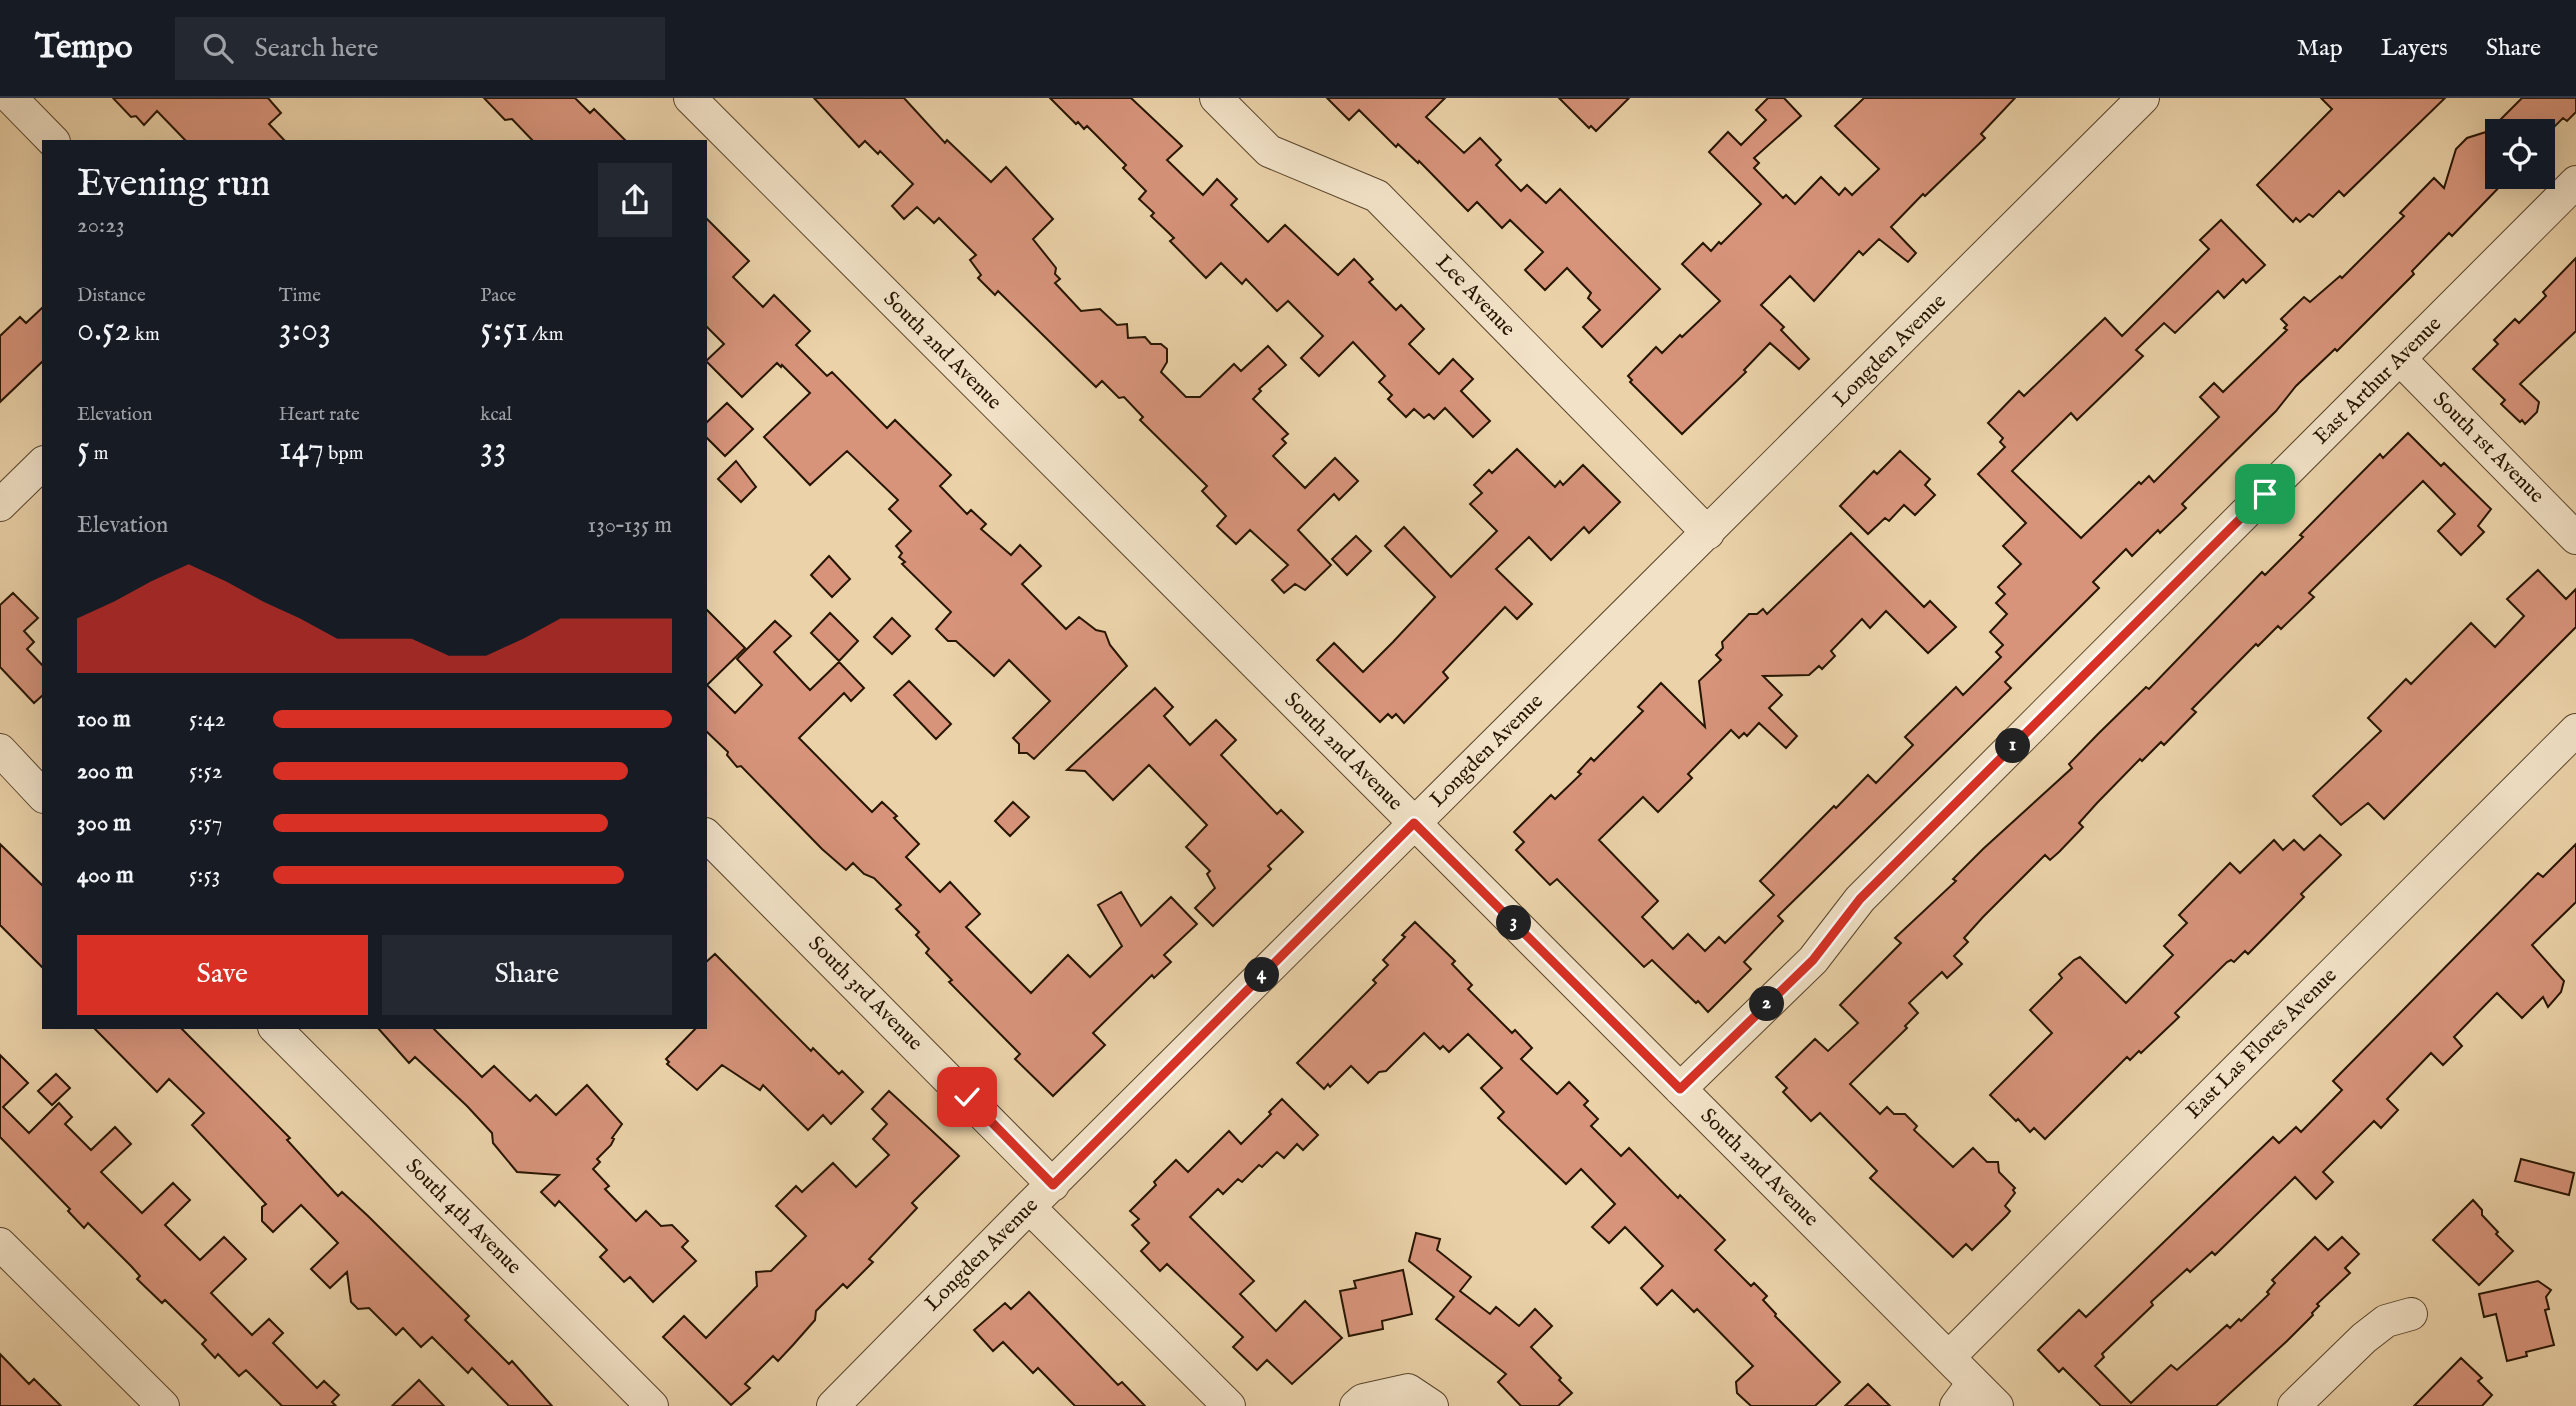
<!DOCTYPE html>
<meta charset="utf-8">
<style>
:root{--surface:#171b24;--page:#242831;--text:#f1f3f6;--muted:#9ea1a6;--line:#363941;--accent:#d93025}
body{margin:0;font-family:"IM FELL English",serif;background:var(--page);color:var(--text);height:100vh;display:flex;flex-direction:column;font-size:26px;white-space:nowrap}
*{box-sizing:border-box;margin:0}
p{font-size:23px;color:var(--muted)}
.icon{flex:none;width:38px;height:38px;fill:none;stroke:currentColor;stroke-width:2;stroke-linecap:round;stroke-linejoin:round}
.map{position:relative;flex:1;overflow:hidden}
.panel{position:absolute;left:42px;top:42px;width:665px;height:889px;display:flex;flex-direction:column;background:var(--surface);border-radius:0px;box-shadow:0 7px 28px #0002}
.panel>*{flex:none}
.controls{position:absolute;left:2485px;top:21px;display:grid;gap:14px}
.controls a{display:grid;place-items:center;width:70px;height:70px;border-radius:0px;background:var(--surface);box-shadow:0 7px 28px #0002;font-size:35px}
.pin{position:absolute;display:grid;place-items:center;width:60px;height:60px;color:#fff;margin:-30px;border-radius:14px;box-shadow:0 4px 10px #0006}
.km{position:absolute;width:35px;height:35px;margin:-18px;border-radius:50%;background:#222;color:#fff;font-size:19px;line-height:35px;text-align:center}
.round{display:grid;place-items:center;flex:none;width:74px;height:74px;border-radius:0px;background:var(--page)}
.head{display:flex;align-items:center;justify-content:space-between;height:119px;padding:0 35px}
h1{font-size:38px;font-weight:600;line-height:52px}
.metrics{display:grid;grid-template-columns:repeat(3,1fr);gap:10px;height:119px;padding:7px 35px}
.metrics div{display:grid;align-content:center}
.metrics b{font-size:35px;font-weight:600}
.metrics small{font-size:19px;font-weight:400}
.metrics p{font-size:19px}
.chart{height:196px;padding:14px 35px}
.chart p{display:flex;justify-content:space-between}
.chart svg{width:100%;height:126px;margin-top:7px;fill:var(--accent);opacity:.7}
.action{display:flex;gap:14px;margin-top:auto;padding:14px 35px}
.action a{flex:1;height:80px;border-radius:0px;background:var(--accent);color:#fff;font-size:28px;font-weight:600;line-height:80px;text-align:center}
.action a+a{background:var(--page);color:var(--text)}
ul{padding:0 35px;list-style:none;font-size:23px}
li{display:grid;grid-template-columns:112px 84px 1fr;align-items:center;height:52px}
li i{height:18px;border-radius:9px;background:var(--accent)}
header{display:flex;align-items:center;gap:42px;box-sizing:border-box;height:98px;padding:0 35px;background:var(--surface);border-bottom:2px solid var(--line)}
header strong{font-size:33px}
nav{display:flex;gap:38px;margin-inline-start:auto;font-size:24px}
.search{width:490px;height:63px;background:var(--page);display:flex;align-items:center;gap:18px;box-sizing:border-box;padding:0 24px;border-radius:0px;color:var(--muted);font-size:26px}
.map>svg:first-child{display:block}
.building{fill:#d7947b;stroke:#271501;stroke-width:2}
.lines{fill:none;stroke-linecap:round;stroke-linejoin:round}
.minor-casing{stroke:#58442b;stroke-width:34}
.minor{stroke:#f2e2c7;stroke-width:32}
.route-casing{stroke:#fff;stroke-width:14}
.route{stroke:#d93025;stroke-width:9}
.labels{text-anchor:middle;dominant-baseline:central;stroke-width:6;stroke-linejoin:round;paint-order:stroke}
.street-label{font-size:21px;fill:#271501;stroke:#f2e2c7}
</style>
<header>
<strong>Tempo</strong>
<div class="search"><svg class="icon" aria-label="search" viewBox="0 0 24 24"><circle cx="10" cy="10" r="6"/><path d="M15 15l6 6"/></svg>Search here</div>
<nav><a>Map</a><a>Layers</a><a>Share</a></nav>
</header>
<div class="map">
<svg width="2576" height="1308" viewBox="0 0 2576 1308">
<rect width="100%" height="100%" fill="#ebd2a9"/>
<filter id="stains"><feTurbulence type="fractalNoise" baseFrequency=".00286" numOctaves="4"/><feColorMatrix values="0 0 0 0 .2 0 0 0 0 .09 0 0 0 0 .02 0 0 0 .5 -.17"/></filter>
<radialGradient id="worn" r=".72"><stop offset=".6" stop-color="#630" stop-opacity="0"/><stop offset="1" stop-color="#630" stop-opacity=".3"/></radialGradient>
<path class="building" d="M113,0H268L281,15L269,26L286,44H187L157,13L144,27L136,18L131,19Z
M484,0H575L590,15L594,11L627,44H534L512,21L505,22Z
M814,0H904L945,45L947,42L991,84L1006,69L1053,121L1033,141L1056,170L1055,176L1060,181L1055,185L1081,213L1100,211L1117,227L1127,226L1128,240L1145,239L1151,246H1161L1167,251V264L1161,274L1186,299H1200L1234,266L1241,273L1268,248L1286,267L1259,291L1261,293L1253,301L1288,336L1282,341L1286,345L1273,358L1305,390L1335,360L1358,383L1339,402L1334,396L1298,432L1331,467L1305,492L1295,486L1284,495L1272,482L1288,467L1250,432L1236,446L1217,428L1226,418L1202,393L1207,388L1140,322L1143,319L1124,299L1119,300L1102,283L1096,289L998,193L995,197L978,180L981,177L970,162L976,157L939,120L934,125L917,109L904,121L892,108L913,86L880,53L878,56L865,43L859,49Z
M1050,0H1131L1182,48L1167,62L1203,97L1217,81L1237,101L1231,107L1268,144L1285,127L1338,177L1354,161L1373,181L1369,184L1396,212L1401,207L1424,231L1409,246L1439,276L1453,261L1473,281L1461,293L1490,323L1473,339L1445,310L1434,321L1429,316L1424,320L1414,311L1406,319L1388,301L1392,297L1379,284L1385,278L1353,244L1319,278L1301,260L1323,238L1288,203L1277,213L1246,181L1242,186L1221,165L1206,180L1170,143L1174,140L1151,118L1154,115L1139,101L1146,93L1123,70L1126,67L1087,28L1084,31L1078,24L1076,26Z
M1327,0H1445L1426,19L1464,55L1480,40L1501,62L1496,67L1521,93L1527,87L1546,105L1560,91L1660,191L1602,249L1583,229L1600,212L1588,200L1591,195L1567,170L1545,192L1525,172L1543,154L1510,122L1502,130L1477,104L1468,113L1419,63L1418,65L1398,46L1396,49L1359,12L1349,22Z
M1559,0H1629L1596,33L1591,28L1589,30Z
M1768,0H1784L1801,18L1754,60L1759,65L1754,70L1783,100L1786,97L1795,106L1821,79L1839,97L1845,90L1852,97L1879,71L1835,28L1864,0H2015L1981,36L1985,40L1925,98L1923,96L1891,129L1916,155L1908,164L1879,141L1863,157L1859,153L1814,203L1790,178L1761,207L1784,229L1781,232L1809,261L1799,271L1770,245L1744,272L1746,274L1682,336L1630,284L1632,282L1628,278L1656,249L1662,255L1680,237L1682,239L1720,203L1682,166L1703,145L1711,153L1719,144L1721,146L1761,106L1709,54L1728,34L1741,47L1766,22L1756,12Z
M2321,0H2445L2344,98L2339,93L2313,119L2309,116L2300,124L2296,120L2293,124L2257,87L2332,11Z
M2522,0H2576V14L2567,23L2563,20L2550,33H2497V79H2509L2452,138L2449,135L2412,173L2414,176L2337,253L2335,251L2296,288L2276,313L2182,406L2186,410L2160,435L2158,432L2132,458L2126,451L2093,484L2099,490L2005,584L2011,590L1778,818L1783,823L1744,864L1751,871L1708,914L1698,903L1696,905L1652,862L1644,869L1557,781L1550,787L1516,752L1524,744L1514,734L1551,697L1555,701L1581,676L1578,674L1591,660L1594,663L1643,613L1638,609L1661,585L1705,629L1699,583L1721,562L1716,557L1723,550L1722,544L1749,516H1757L1763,511L1767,516L1851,435L1924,509L1930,503L1956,529L1928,555L1886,513L1870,530L1862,521L1831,553L1835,558L1822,571L1819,568L1809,577L1763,578L1782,597L1769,610L1797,638L1786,650L1759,625L1747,638L1744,635L1739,640L1731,632L1688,676L1692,680L1658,714L1643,699L1599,742L1658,803L1642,819L1673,851L1688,836L1705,853L1719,839L1725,845L1774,797L1760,783L1834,708L1836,710L1868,677L1876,685L1913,647L1905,639L1956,589L1963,597L2001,559L1996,554L2003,547L1990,534L2007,516L1996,505L2005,496L1998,489L2021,466L2003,448L2026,425L1978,376L2005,349L2000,344L2003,340L1988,325L2019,293L2024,298L2105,220L2122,238L2209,151L2200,142L2221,122L2265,167L2246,185L2243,181L2224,200L2218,193L2175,235L2164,225L2136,252L2143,258L2077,322L2071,315L2012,373L2081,440L2139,384L2141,386L2149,378L2154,384L2219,319L2200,299L2214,285L2223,294L2287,232L2284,230L2287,227L2281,221L2304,199L2310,204L2340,178L2342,180L2404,118L2400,115L2434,80L2444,90L2456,51L2467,40L2489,33Z
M705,119L749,163L733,179L763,209L774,197L810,233L796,247L827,278L832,274L887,330L895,322L951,377L940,388L967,416L971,412L986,426L981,431L1011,457L1020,447L1041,468L1022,486L1066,531L1079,519L1096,532L1105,534L1110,547L1127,568L1034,661L1027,655H1019V646L1013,640L1050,603L1009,562L994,578L956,543H948L936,531L951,514L902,466L905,464L899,459L902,455L896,448L911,433L889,411L898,402L847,353L810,387L764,339L810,295L782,267L781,269L777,265L742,299L706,263L724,246L705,227Z
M2576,160V233L2520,286L2539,304L2537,314L2525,326L2522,322L2520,324L2501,306L2505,302L2473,271L2498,246L2494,242L2515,221L2519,225L2546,198L2543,194Z
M44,208V262L0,304V238L20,219L26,225Z
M727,305L753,331L725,358L705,338V326Z
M2408,335L2441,368L2444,365L2491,411L2478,428L2484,434L2461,457L2438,433L2455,416L2423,383L2309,495L2314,499L2281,531L2278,528L2258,548L2256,546L2192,611L2196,614L2164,647L2161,644L2142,663L2140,661L2097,705L2079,725L2083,729L2059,754L2050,762L2045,757L1983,819L1964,840L1968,844L1954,858L1962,866L1947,880L1942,874L1909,905L1918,915L1905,928L1907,930L1850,986L1880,1016L1887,1009L1894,1016H1905L1917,1028L1914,1032L1953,1069L1973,1050L1987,1064H1998L1999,1074L2015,1090L2013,1092L2015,1095L2005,1108L2010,1113L2007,1117L1972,1152L1966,1146L1953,1159L1870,1080L1877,1073L1820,1015L1811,1023L1783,994L1787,990L1776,979L1815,941L1828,953L1858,925L1840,907L1901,845L1895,840L1956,783L1953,781L1983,751L2072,670L2069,666L2098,636L2146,589L2149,591L2262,474L2265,477L2303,439L2300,437L2380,356L2383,360Z
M1517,351L1555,389L1560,383L1563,387L1583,367L1620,404L1589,435L1584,429L1551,462L1529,439L1496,471L1532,506L1517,521L1505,509L1443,574L1448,580L1404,625L1396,616L1392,620L1388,616L1380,624L1317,562L1334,545L1363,574L1393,544L1435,499L1385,448L1404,429L1451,479L1497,433L1470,406L1482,395L1474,387L1489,372L1492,375Z
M1900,353L1930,381L1925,387L1935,397L1915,417L1904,407L1889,423L1885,420L1868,436L1840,408L1874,373L1877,376Z
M736,363L756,389L741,404L718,381Z
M1356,438L1371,453L1347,477L1332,461Z
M829,458L850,481L832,499L811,477Z
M2538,472L2566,501L2576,491V529L2384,721L2368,705L2341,727L2313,698L2381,633L2368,620L2406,581L2411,586L2471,525L2495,549L2524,518L2507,501Z
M13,495L38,520L24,533L34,544L27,551L44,569V596L34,605L0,569V507Z
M705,510L745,550L707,587L735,615L762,587L737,561L775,523L791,538L774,554L810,592L839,564L864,590L851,603L844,595L799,640L872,714L882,704L897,718L894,720L919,746L906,759L940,794L950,784L980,816L966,829L1031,895L1068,857L1090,879L1122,848L1098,807L1121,794L1141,828L1171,799L1197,826L1164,857L1171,864L1154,880L1152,877L1093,935L1105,947L1053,998L1015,961L1020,956L949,884L952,882L926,855L929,851L916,837L919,834L896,811L901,807L874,780L864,776L853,765L846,772L822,751L741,668L737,669L727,657L728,654L705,632Z
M830,515L858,543L839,563L811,535Z
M892,520L910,538L892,556L874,539Z
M909,583L951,626L936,641L894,597Z
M1155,590L1173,609L1164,618L1190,647L1216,622L1236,642L1221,657L1277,716L1281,712L1303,734L1268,768L1271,771L1213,828L1195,810L1215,790L1207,776L1210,773L1186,749L1207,727L1149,667L1113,702L1085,673L1067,672Z
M1013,704L1029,719L1010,738L995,723Z
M2320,737L2341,757L2301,796L2304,799L2248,856L2245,853L2234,864L2231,862L2227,864L2175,915L2179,919L2141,955L2139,953L2130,962L2127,959L2045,1041L2034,1030L2030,1034L2018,1021L2016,1023L1990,997L2052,935L2030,912L2062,880L2059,876L2074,862L2080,859L2126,905L2173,857L2164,848L2187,825L2179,817L2230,765L2240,775L2274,742L2283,752L2294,742L2304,752Z
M0,746L44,789V871L0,827Z
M2576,746V804L2532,847L2564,883L2561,894L2548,909L2543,899L2522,920L2497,895L2454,939L2462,948L2443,967L2431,955L2387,1001L2398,1012L2381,1030L2374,1023L2323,1074L2333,1084L2316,1101L2295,1079L2215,1157L2212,1154L2190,1174L2187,1171L2151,1204L2153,1207L2102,1256L2104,1259L2095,1268L2131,1305L2171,1267L2177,1272L2227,1227L2230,1230L2239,1221L2241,1223L2269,1196L2267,1194L2275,1185L2272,1182L2315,1139L2328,1152L2342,1139L2359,1156L2345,1170L2350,1175L2317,1206L2319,1208L2312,1215L2313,1217L2287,1243L2216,1308H2101L2063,1270L2059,1274L2038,1252L2079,1212L2086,1219L2273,1039L2279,1045L2296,1029L2301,1034L2342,992L2333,983L2538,775L2543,779Z
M1415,824L1455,863L1452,866L1472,887L1468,891L1512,935L1515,932L1532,950L1521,961L1557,996L1569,984L1588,1003L1584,1007L1598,1021L1591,1028L1621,1058L1629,1050L1678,1100L1680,1097L1725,1142L1715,1152L1751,1188L1754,1185L1767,1198L1763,1202L1776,1216L1775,1218L1840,1284L1815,1308H1751L1737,1295L1736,1284L1753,1268L1697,1211L1694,1214L1672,1192L1657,1207L1641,1190L1663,1168L1625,1129L1609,1145L1592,1129L1615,1106L1581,1071L1566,1086L1498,1020L1504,1014L1481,990L1502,970L1468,936L1449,954L1443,948L1440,951L1424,935L1386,973L1379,974L1368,985L1351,968L1330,989L1328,986L1324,991L1297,965L1376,885L1373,882L1388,867L1383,862L1405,839L1402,837Z
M715,856L811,953L813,950L839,976L842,973L863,994L831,1026L823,1017L808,1032L763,987L760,992L722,967L697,992L667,966L669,964L666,961L697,929H705V865Z
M93,929H180L290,1040L287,1042L338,1098L342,1094L368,1118L469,1218L465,1222L509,1266L512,1263L552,1308H509L472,1270L468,1275L432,1239L421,1249L403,1230L396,1237L369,1210L358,1211L351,1204L347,1174L330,1190L311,1171L338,1145L301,1107L273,1134L262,1123V1109L266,1106L192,1027L204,1015L169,981L157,994Z
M377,929H432L482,979L494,968L530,1003L536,997L556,1017L587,987L622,1026L612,1040L614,1041L611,1047L597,1061L600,1064L593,1071L609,1088L605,1091L636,1123L646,1113L661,1128L672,1127L688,1143L682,1149L696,1163L653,1204L630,1179L624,1184L600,1159L607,1152L559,1103L555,1108L541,1094L559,1077L517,1074L493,1045L492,1035L467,1008L415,959L409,965Z
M0,957L28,985L3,1009L29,1035L59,1005L72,1019L65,1026L91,1052L115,1029L131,1046L101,1074L142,1115L173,1085L190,1102L165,1127L200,1162L224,1139L246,1161L211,1195L252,1237L269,1221L283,1235L273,1245L317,1290L324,1283L339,1297L332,1304L336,1308H282L246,1272L239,1278L218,1256L215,1260L202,1246L206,1242L165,1202L162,1205L137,1181L140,1178L131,1168L88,1125L84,1130L68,1113L70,1111L0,1039Z
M56,976L70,990L52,1007L38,993Z
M889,993L959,1058L912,1105L917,1110L869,1161L873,1164L847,1190L843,1186L816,1213L815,1222L793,1247L778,1263L773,1258L745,1286L750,1290L731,1307L663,1239L684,1218L706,1240L757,1188L756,1174L771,1173L806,1138L776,1108L796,1088L802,1094L833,1065L856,1089L889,1057L873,1041L887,1026L872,1011Z
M1282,1001L1318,1037L1303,1052L1297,1046L1284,1060L1277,1054L1262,1069L1259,1067L1242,1084L1238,1081L1223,1096L1218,1091L1190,1119L1254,1183L1240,1196L1276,1233L1305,1203L1342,1240L1292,1286L1267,1262L1257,1272L1233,1249L1243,1239L1167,1166L1160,1173L1141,1153L1149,1145L1132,1127L1139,1121L1130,1113L1156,1087L1154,1084L1176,1062L1188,1074L1229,1033L1241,1046L1271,1016L1269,1014Z
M2521,1061L2574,1075L2569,1097L2515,1083Z
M2473,1102L2482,1112V1117L2498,1134L2496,1136L2513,1153L2479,1187L2433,1142Z
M1416,1135L1440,1141L1437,1152L1471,1179L1460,1193L1490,1216L1496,1209L1519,1228L1535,1211L1552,1228L1531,1249L1561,1280L1559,1282L1572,1295L1558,1308H1521L1498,1284L1506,1276L1436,1221L1454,1199L1409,1163Z
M1403,1172L1412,1216L1382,1223L1383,1231L1349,1238L1340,1193L1356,1190L1354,1183Z
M2538,1183L2551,1192L2546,1199L2549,1211L2545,1212L2554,1247L2526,1254L2527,1258L2507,1263L2496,1216L2484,1219L2479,1196Z
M1029,1194L1118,1287L1122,1284L1145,1308H1075L1038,1270L1033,1275L1003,1244L993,1253L974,1232L1005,1205L1011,1211Z
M0,1256L29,1286L34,1281L61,1308H0Z
M2461,1260L2482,1280L2478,1283L2492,1297L2482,1308H2414Z
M419,1282L444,1308H392Z
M1868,1286L1890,1308H1845Z"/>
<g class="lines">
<defs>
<path id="minor" d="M11,0L54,44
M690,0L1997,1308
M1216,0L1269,53L1377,98L1708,435
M2400,261L2576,440
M0,407L44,364
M0,652L44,699
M705,736L1053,1087
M274,929L652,1308
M1680,991L1813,862L1860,801L2576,84
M1029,1109L1229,1308
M0,1146L163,1308
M1949,1259L2576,632
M833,1308L1029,1109L2143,0
M1356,1308L1363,1302L1408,1292L1432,1308
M1956,1308L1973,1285
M2294,1308L2364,1240L2386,1223L2411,1216"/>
</defs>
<use href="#minor" class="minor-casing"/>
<use href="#minor" class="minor"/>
</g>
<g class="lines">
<defs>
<path id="route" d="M967,999L1053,1087L1414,725L1680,991L1813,862L1860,801L2265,396"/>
</defs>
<use href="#route" class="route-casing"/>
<use href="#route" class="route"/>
</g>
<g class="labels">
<g class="street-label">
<text transform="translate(1475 198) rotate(46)">Lee Avenue</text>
<text transform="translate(942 253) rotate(45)">South 2nd Avenue</text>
<text transform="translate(1890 253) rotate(-45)">Longden Avenue</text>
<text transform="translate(2378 283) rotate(-45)">East Arthur Avenue</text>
<text transform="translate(2488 350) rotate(45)">South 1st Avenue</text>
<text transform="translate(1487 653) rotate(-45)">Longden Avenue</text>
<text transform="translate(1343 654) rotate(45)">South 2nd Avenue</text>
<text transform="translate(865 896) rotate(45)">South 3rd Avenue</text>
<text transform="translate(2262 946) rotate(-45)">East Las Flores Avenue</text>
<text transform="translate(1759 1070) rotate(45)">South 2nd Avenue</text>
<text transform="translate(463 1119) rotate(45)">South 4th Avenue</text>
<text transform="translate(982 1157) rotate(-45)">Longden Avenue</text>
</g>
</g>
<rect width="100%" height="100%" filter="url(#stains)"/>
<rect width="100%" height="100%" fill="url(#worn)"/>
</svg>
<div class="controls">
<a><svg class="icon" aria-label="locate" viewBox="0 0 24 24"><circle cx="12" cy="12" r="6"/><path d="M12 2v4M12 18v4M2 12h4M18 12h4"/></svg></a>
</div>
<div class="pin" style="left:2265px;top:396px;background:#1e9e55"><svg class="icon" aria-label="arrive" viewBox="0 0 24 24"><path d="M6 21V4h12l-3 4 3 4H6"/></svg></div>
<div class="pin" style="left:967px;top:999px;background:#d93025"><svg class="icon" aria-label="check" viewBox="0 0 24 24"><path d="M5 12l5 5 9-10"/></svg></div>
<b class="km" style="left:2013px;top:648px">1</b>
<b class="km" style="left:1767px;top:906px">2</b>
<b class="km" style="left:1514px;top:825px">3</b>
<b class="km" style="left:1262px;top:877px">4</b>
<section class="panel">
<div class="head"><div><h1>Evening run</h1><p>20:23</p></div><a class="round"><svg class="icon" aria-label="share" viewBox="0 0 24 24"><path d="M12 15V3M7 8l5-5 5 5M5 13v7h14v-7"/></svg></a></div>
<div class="metrics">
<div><p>Distance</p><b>0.52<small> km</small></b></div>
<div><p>Time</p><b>3:03</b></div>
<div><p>Pace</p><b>5:51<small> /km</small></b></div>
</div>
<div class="metrics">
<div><p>Elevation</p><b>5<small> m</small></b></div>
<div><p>Heart rate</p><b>147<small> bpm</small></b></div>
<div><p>kcal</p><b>33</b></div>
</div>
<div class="chart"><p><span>Elevation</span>130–135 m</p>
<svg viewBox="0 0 160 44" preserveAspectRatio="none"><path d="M0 44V25L10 19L20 12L30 6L40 12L50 19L60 25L70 32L80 32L90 32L100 38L110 38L120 32L130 25L140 25L150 25L160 25V44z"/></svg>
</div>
<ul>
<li><b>100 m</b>5:42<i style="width:100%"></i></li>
<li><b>200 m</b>5:52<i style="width:89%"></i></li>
<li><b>300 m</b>5:57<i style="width:84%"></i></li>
<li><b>400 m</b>5:53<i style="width:88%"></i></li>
</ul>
<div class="action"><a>Save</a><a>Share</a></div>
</section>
</div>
